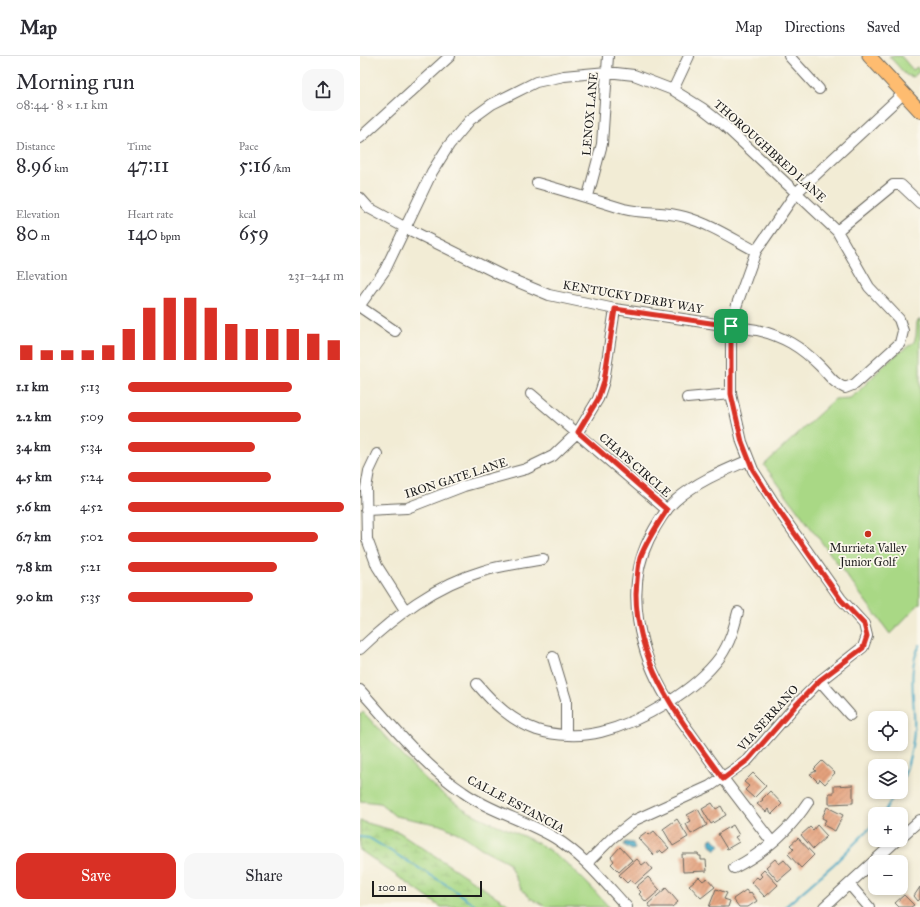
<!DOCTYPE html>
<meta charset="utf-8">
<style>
:root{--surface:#fff;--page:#f7f7f7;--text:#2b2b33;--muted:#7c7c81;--line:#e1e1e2;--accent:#d93025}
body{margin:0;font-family:"IM FELL Great Primer",serif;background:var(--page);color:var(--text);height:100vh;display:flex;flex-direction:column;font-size:15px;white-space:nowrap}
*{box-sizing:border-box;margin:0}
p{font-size:13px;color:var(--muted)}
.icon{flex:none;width:22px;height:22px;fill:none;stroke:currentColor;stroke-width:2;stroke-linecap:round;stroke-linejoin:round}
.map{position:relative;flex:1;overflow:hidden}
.sheet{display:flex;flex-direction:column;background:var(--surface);width:360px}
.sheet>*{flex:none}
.fabs{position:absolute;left:508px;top:655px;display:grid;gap:8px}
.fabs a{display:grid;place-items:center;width:40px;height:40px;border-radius:8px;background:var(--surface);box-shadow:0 2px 6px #0003;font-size:20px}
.scale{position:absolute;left:12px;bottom:10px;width:110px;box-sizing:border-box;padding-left:4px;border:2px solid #1c1c1c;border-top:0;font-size:11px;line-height:14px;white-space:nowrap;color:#1c1c1c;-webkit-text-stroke:3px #fbf7ec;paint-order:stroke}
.pin{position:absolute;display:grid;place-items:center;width:34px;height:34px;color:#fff;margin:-17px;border-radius:8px;box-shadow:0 2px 6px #0006}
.round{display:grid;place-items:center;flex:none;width:42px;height:42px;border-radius:12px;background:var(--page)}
.summary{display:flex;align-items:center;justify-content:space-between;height:68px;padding:0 16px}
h1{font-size:22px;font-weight:600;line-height:30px}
.stats{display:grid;grid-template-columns:repeat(3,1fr);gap:6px;height:68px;padding:4px 16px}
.stats div{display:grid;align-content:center}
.stats b{font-size:20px;font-weight:600}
.stats small{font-size:11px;font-weight:400}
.stats p{font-size:11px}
.chart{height:112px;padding:8px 16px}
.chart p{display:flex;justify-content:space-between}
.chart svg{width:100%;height:72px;margin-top:4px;stroke:var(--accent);stroke-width:6}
.cta{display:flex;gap:8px;margin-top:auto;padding:8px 16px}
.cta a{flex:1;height:46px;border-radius:12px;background:var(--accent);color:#fff;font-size:16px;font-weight:600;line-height:46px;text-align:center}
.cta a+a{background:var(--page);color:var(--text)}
ul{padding:0 16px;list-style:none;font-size:13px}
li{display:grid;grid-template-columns:64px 48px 1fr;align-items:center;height:30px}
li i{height:10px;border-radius:5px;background:var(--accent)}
header{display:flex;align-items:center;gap:24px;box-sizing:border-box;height:56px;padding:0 20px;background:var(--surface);border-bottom:1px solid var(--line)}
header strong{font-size:19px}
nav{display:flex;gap:22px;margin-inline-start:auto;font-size:14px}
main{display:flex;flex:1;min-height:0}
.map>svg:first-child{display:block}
.green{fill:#a9d885;stroke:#627a50}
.wetland{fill:url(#wetland-marsh);stroke:#627a50}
.water{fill:#46a8c5;stroke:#316270}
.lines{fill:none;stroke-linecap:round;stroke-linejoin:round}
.stream{stroke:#46a8c5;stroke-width:2}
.building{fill:url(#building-hatch)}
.minor-casing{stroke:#67655d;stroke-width:12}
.major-casing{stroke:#67655d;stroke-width:15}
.minor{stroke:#fff;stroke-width:10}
.major{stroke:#febc70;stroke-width:13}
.route-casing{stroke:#fff;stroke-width:8}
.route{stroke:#d93025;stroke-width:5}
.poi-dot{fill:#c8321e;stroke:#fbf7ec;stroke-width:1.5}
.labels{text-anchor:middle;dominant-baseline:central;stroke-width:3.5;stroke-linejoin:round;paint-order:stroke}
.street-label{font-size:12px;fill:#1c1c1c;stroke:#fbf7ec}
.poi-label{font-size:12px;fill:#1c1c1c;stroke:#fbf7ec}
</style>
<header>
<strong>Map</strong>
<nav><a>Map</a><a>Directions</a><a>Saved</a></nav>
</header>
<main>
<section class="sheet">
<div class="summary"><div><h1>Morning run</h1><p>08:44 · 8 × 1.1 km</p></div><a class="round"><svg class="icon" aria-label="share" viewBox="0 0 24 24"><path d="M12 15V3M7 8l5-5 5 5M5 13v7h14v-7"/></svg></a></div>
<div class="stats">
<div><p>Distance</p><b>8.96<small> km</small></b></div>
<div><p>Time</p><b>47:11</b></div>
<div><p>Pace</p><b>5:16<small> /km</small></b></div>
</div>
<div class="stats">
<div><p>Elevation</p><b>80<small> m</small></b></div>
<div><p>Heart rate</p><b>140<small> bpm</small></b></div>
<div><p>kcal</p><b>659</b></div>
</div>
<div class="chart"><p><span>Elevation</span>231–241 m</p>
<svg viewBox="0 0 160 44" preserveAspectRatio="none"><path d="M5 44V35M15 44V38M25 44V38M35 44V38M45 44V35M55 44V25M65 44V12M75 44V6M85 44V6M95 44V12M105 44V22M115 44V25M125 44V25M135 44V25M145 44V28M155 44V32"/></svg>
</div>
<ul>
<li><b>1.1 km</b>5:13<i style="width:76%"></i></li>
<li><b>2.2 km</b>5:09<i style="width:80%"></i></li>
<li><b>3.4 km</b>5:34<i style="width:59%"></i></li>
<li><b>4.5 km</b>5:24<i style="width:66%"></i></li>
<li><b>5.6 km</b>4:52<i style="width:100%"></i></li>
<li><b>6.7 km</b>5:02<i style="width:88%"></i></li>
<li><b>7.8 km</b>5:21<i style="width:69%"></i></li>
<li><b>9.0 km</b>5:35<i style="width:58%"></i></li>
</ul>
<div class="cta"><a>Save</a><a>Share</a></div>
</section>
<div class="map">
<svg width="560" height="851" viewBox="0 0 560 851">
<defs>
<pattern id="wetland-marsh" width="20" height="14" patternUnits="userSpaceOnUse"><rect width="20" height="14" fill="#a9d885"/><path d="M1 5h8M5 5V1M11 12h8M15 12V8" fill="none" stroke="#91b972"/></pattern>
<pattern id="building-hatch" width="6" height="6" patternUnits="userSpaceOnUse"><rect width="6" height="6" fill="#e4a17d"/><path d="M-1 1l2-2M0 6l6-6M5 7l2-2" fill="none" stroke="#c38a6b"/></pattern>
</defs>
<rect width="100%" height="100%" fill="#fbf7ec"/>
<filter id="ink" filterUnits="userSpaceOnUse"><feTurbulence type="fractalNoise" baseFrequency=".025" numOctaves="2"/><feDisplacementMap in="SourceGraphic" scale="8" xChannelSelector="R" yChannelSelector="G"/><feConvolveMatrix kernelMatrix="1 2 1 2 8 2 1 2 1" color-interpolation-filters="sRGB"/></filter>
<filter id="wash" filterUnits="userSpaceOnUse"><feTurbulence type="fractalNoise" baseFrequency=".012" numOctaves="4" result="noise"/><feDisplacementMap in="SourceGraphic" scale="16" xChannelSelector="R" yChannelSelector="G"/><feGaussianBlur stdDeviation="0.9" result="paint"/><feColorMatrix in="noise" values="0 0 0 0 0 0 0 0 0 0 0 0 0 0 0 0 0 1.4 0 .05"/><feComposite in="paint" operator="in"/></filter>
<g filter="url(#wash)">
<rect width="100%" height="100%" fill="#f2ecd5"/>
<path class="green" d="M529,0H541L553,14L557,11L560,15L553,21L546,19Z
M560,263V547L530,578L404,409L475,343L490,342L498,336L528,305L554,286L556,280L557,266Z
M3,656C34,689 62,726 101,751C124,766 152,773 177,787C206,802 227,827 249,851H186L170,842L160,831L148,806L121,792L104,780L81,769L35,760L20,747L0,745V659Z"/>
<path class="wetland" d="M0,765L39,776L152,851H81L0,794Z"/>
<path class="water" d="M353,782L360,789L356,794L349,786L350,783Z
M265,786L273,787L275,793L272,794L264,789Z"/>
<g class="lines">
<path class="stream" d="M541,728C548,710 553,693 554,674C556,647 546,614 560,589
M523,758L536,736
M0,781L9,782L87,829L118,851
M425,851L474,808L515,767"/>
</g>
<g id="blocks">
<path class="building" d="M462,705L475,717L465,728L460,723L458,726L450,718L456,715L454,713Z
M393,717L406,730L394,742L385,734L389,730L384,726Z
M493,729V747L469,748V737H474V730Z
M410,735L422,748L412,758L408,753L406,756L397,748L403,744L402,743Z
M352,747L356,753L361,750L366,759L351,768L342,753Z
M467,751L483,759L475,775L463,769L466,764L462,762Z
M338,753L347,769L331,778L326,768L331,765L327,759Z
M317,763L328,781L313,790L303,773Z
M373,769L379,779L375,781L379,786L367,793L358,778Z
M457,769L467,780L453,793L441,779L450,771L453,774Z
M294,775L309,792L303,797L300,794L294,799L278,782L286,776L289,779Z
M438,782L454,799L441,812L428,798L434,793L430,789Z
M260,791L272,804L259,816L251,808L254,805L251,801Z
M322,798H338L339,800H341V804H346L347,815L323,816Z
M277,803L282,809L286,806L292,813L275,828L270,824L267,827L259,819Z
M415,803L419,808L424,804L432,813L418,825L406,811Z
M404,814L418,829L405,841L391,826L397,821L399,823L402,820L400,818Z
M288,821L300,834L286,846L279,838L281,836L276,831Z
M339,821L343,825L347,822L355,831L341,842L329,829Z
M560,831V843L558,845L554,840Z
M306,832L318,846L312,851H290L288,848Z
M356,833L367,837L364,843L370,845L368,851H349Z
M386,834L389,838L391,836L397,845L388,851H379L373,843Z
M544,839L554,849L551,851H539L535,847Z"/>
</g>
</g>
<g filter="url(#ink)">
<use href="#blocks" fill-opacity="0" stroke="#67655d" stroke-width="1"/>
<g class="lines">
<defs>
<path id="minor" d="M429,0L459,33
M313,34L329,0
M0,82L90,0
M177,127C206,135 235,144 264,153C284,158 305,155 325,161C350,168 373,183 396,195
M228,140L242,88L248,0
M0,142L9,152L46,172L141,219L189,239L255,253L397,274C423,280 441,291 460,310C469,319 473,327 485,332L495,328L540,287L543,275L539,263L509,231L477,175L365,70L342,52L313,34L274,19L247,16L225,18L204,20L176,26L132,48L110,64L89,89L72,116L25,214L0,249
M477,175L533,129H541L560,147
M0,251L35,275
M171,338L307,454
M327,342L371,338
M17,398L9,415L6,432L7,483L17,510L45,554
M389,404C363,415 336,426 315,445C304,455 296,469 289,483C264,534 279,597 308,644C317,660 329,674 339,689C362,722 387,754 412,786
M6,454L47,452L104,430L166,413L193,400L218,376L238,343L244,325L255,253
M0,593C35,560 75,529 123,515C142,509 163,507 183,503
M193,601L206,644V679
M460,625L490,659
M117,628C134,648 152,665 177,674C196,680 221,681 241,676C281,666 335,635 360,601C370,587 374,572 378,556
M0,634C32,669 63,709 103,736C131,756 165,764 195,782C223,799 245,827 267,851
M541,781L560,764
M227,807L252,782L275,764L350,730L388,704L437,648L460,625L503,591L507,580L504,568L481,543L419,455L393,414L382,386L371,338V270L377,248L396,195L436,137L544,37
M374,812C403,797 430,774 448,746
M489,828L509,851
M464,851L537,784"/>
<path id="major" d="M509,0L560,55"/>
</defs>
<use href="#minor" class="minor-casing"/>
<use href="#major" class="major-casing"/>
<use href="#minor" class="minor"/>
<use href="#major" class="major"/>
</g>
</g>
<g class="lines" filter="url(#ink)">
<defs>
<path id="route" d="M255,253L371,270V338L382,386L393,414L419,455L481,544L504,568L507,580L503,592L460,624L437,648L388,704L363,723C323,667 276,610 276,538C277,526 277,513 280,502C287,484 297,469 307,454L218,376L238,343L244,325Z"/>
</defs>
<use href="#route" class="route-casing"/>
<use href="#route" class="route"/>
</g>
<circle class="poi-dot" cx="508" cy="478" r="4"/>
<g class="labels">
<g class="street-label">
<text transform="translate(230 58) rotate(-85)">LENOX LANE</text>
<text transform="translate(410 95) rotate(42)">THOROUGHBRED LANE</text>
<text transform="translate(273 241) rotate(10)">KENTUCKY DERBY WAY</text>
<text transform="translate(275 409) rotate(41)">CHAPS CIRCLE</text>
<text transform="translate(96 422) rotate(-18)">IRON GATE LANE</text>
<text transform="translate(408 662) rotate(-48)">VIA SERRANO</text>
<text transform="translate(156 748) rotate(28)">CALLE ESTANCIA</text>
</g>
<g class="poi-label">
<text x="508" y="492">Murrieta Valley<tspan x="508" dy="14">Junior Golf</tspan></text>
</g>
</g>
</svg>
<div class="fabs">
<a><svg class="icon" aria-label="locate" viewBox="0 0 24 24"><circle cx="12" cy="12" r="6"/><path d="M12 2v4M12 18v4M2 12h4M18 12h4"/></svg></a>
<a><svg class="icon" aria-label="layers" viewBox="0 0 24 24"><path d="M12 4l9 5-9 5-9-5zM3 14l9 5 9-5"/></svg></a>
<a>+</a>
<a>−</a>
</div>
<div class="scale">100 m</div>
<div class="pin" style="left:371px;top:270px;background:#1e9e55"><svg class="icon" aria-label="arrive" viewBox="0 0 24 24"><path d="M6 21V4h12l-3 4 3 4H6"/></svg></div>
</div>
</main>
